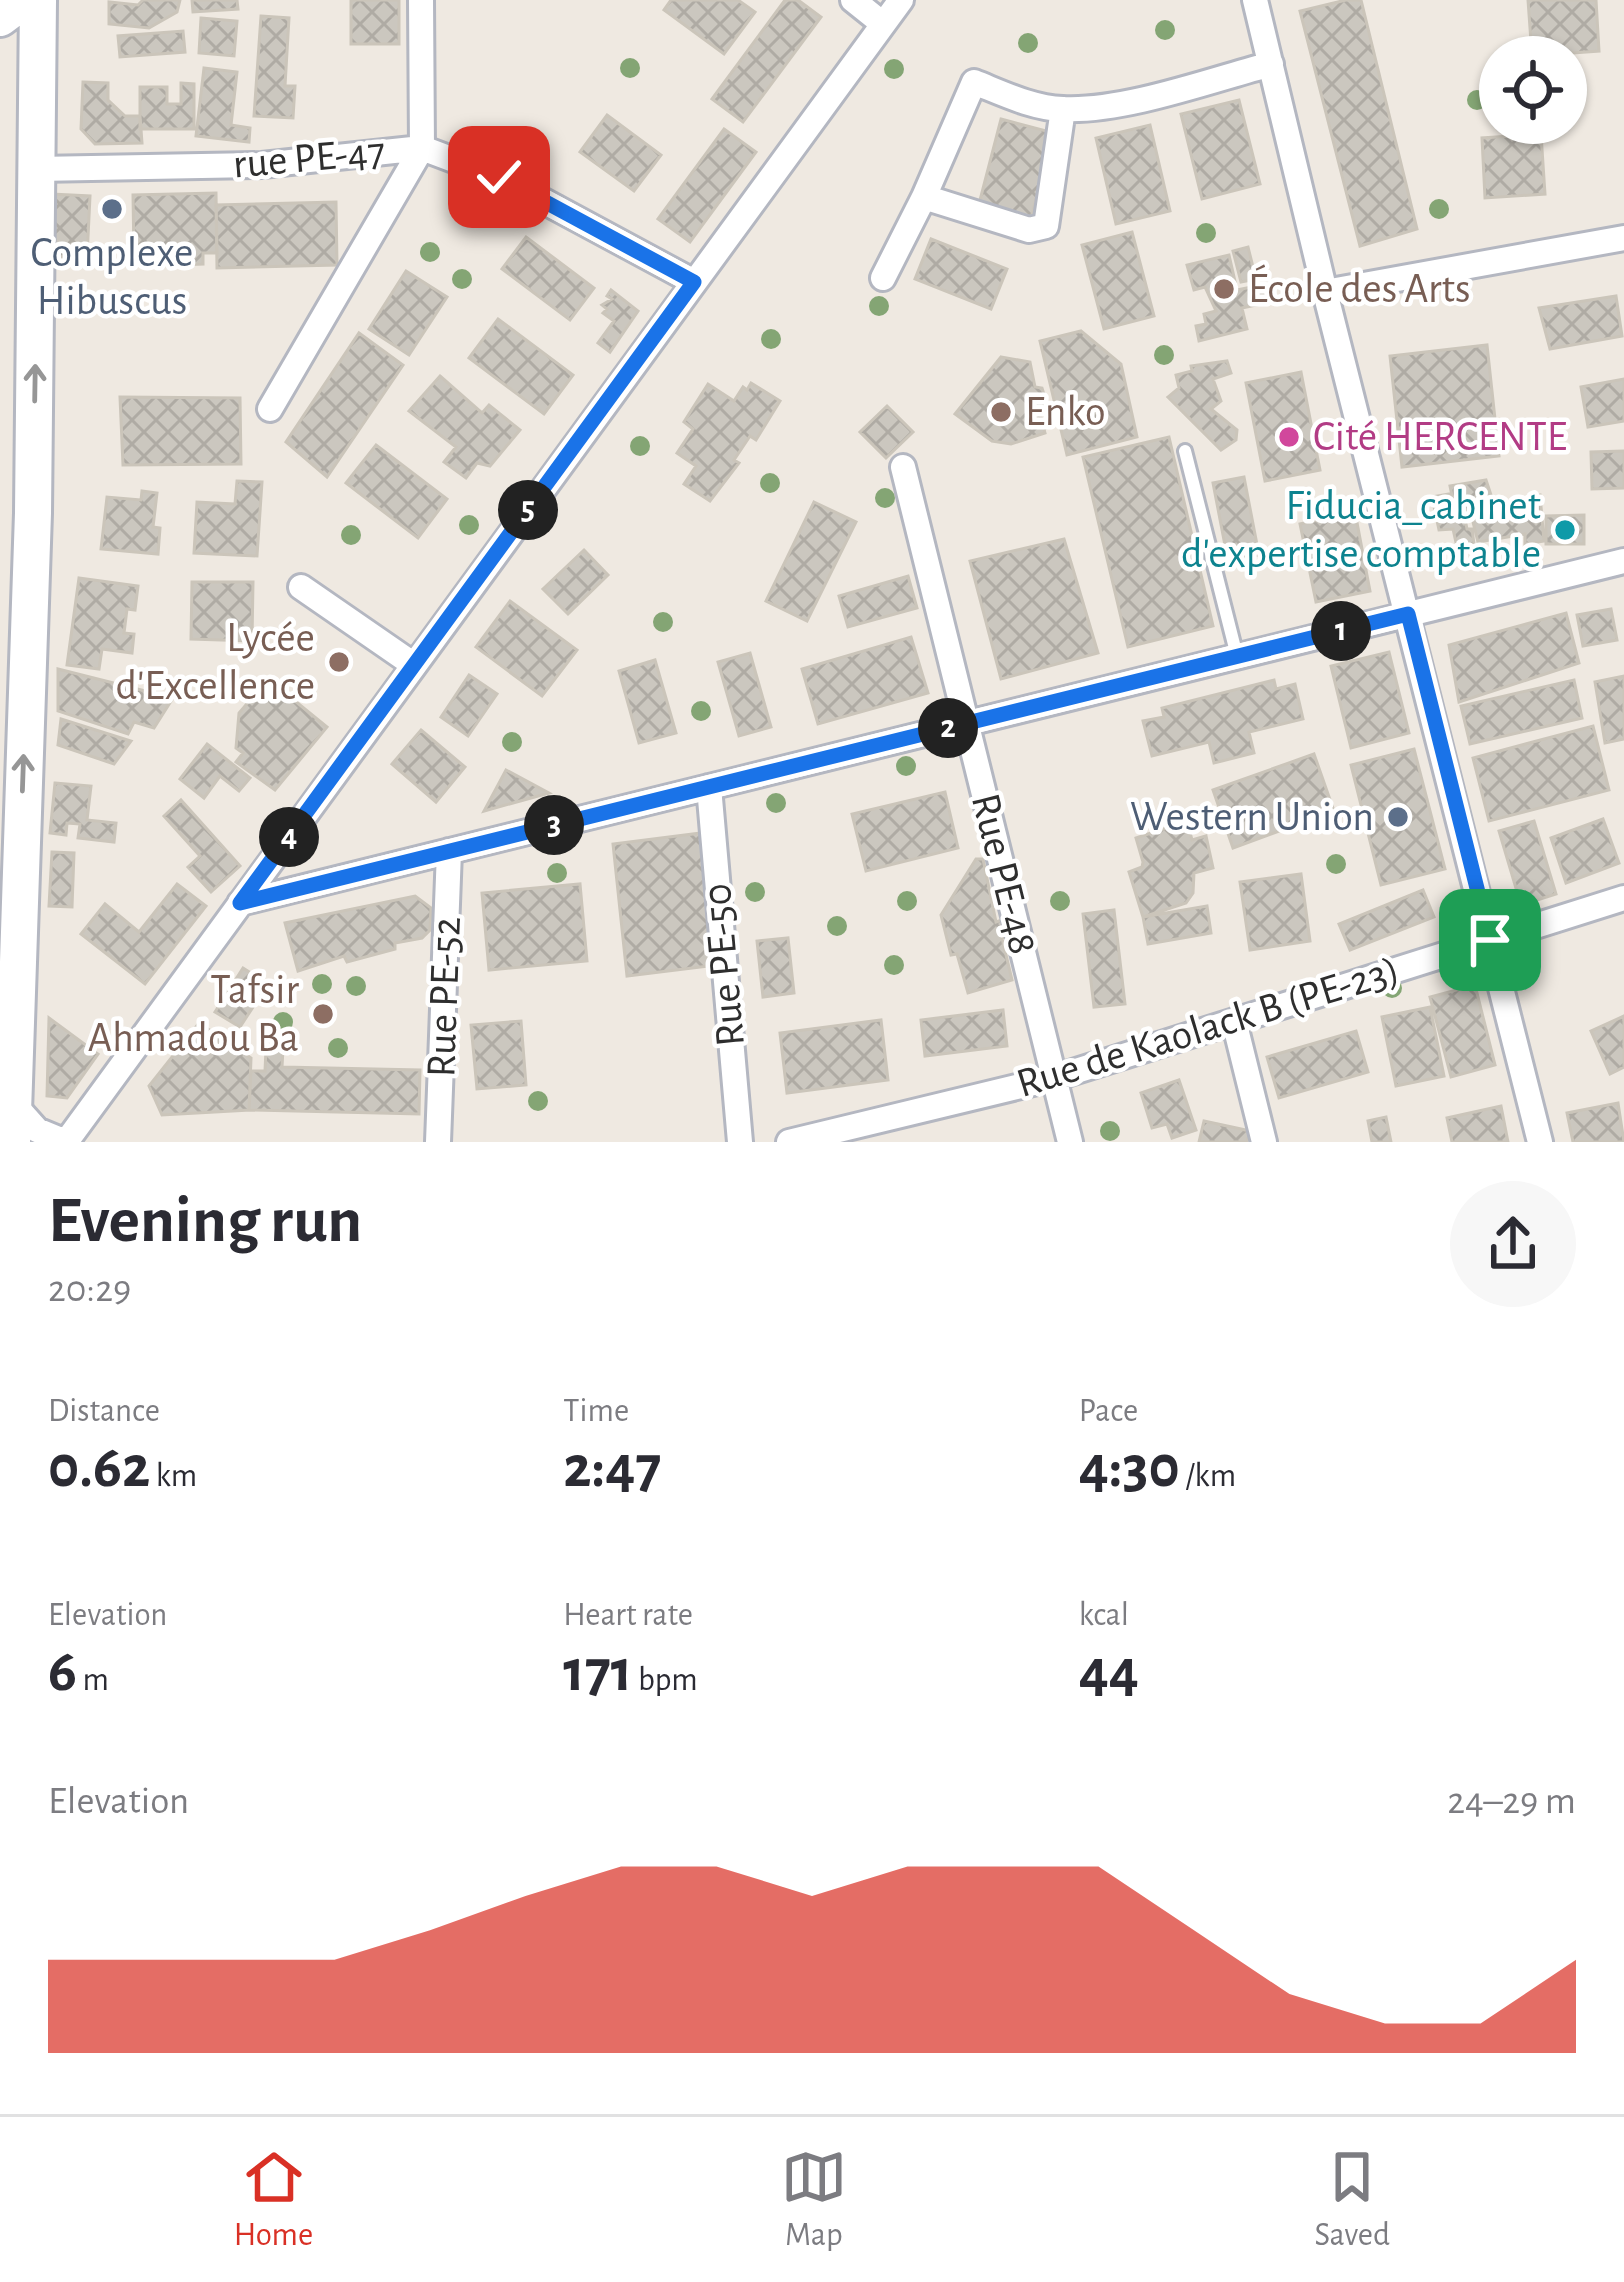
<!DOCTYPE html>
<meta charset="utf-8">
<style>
:root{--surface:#fff;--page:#f7f7f7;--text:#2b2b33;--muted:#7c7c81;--line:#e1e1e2;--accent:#d93025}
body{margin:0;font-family:"Alegreya Sans",sans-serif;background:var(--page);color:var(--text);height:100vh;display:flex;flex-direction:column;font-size:45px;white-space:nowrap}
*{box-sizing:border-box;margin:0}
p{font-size:39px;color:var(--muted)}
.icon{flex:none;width:66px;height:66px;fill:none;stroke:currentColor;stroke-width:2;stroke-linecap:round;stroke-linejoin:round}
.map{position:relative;height:1142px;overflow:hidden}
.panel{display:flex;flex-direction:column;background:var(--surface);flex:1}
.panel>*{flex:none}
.buttons{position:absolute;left:1479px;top:36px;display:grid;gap:24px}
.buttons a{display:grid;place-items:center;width:108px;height:108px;border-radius:50%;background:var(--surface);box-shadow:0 3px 9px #0004;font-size:60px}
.pin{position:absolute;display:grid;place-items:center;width:102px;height:102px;color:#fff;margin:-51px;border-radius:24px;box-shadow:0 6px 18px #0006}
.km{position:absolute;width:60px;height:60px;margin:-30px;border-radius:50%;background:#222;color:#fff;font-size:33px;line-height:60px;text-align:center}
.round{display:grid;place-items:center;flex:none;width:126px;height:126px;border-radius:63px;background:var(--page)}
.headline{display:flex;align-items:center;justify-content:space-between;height:204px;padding:0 48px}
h1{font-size:66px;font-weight:600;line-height:90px}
.metrics{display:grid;grid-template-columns:repeat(3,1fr);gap:18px;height:204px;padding:12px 48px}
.metrics div{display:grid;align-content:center}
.metrics b{font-size:60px;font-weight:600}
.metrics small{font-size:33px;font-weight:400}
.metrics p{font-size:33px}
.chart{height:336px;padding:24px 48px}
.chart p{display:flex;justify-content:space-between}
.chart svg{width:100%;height:216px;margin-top:12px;fill:var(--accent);opacity:.7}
.menu{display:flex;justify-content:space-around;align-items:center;height:168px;border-top:3px solid var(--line);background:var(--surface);font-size:33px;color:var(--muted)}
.menu a{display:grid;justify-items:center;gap:6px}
.menu .active{color:var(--accent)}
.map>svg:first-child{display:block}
.building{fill:url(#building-cross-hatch);stroke:#cbc5ba;stroke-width:3}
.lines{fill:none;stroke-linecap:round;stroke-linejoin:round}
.service-casing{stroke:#b4b7c1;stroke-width:18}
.minor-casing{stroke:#b4b7c1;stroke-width:30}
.secondary-casing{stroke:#b4b7c1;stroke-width:42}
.service{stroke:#fff;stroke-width:12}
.minor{stroke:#fff;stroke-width:24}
.secondary{stroke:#fff;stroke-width:36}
.tree{fill:#84a574}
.oneway{stroke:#969696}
.route-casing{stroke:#fff;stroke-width:24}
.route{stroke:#1a73e8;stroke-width:15}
.service-dot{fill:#5c6f8a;stroke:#fff;stroke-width:4.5}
.education-dot{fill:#8d6e63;stroke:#fff;stroke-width:4.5}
.hotel-dot{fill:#d1479c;stroke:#fff;stroke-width:4.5}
.culture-dot{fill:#0f9aa8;stroke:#fff;stroke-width:4.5}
.labels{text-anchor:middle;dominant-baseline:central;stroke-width:9;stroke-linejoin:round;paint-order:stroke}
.street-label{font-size:42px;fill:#2e2e2e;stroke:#fff}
.service-label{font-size:42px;fill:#4e5e75;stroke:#fff}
.education-label{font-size:42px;fill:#785e54;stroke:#fff;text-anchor:start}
.hotel-label{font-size:42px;fill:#b23c85;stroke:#fff;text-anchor:start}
.culture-label{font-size:42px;fill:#0d838f;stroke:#fff;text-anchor:end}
</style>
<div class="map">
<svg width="1624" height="1142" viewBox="0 0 1624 1142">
<defs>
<pattern id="building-cross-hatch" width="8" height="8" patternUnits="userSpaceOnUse" patternTransform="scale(3)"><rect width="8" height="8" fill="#cbc7bf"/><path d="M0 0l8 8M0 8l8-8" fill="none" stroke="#afaba4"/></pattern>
</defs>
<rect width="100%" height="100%" fill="#efe9e1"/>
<path class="building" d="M143,0H180L177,12L149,28L109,24V2L138,5Z
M192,0H237L238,9L193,12Z
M351,0H399V44H351Z
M671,0H738L755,12L724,54L664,10Z
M785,0H798L821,17L743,122L712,99Z
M1346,0H1361L1417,229L1360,246L1300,11Z
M1528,0H1596L1599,51L1532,56Z
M261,16L289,18L285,86H295L293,118L254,116Z
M201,18L237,21L234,56L199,53Z
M183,31L185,52L120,57L118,36Z
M204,68L237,72L231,125L250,128L249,142L196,136Z
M83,82L108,83V100L125,116H140L142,143L95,144L81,129Z
M181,83L194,84V129H140V87H167V104H181Z
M1239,100L1260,184L1202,199L1181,114Z
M607,115L661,155L634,191L580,152Z
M1001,119L1054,133L1031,218L979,204Z
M1150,125L1170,211L1116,224L1096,138Z
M724,129L756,152L690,242L658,219Z
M1541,134L1545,194L1485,198L1482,138Z
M216,193L217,253H203V264L178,265V255L157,256V264H143V256H134L133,195Z
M51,194L90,196L87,258L48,256Z
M336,202L337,265L217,268L216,205Z
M1132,232L1154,316L1104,329L1082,245Z
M526,237L594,288L570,320L502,269Z
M931,239L1007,269L991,309L915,279Z
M1248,247L1256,279L1241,282L1233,251Z
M1229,255L1237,290L1261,285L1265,303L1242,308L1247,329L1199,341L1196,326L1206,324L1204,314L1216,311L1205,287L1194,290L1187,265Z
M406,271L447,297L409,355L369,329Z
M611,290L638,311L610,352L598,343L614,321L603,313L607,309L602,305L612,299L607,296Z
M1616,296L1622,336L1550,349L1539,308Z
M498,319L573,375L544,414L469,358Z
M1081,331L1121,364L1137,437L1067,455L1040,341Z
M359,333L403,365L327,477L286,442Z
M1487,345L1499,456L1402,467L1390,356Z
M1001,357L1030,362L1035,387L1042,388L1049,410L1040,413L1045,433L1011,444L992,441L955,414Z
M1227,361L1231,373L1213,379L1221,401L1211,409L1237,430L1236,440L1221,450L1168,397L1179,388L1176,375L1192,371L1191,366Z
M1301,372L1320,470L1265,481L1246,383Z
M440,376L482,413L489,405L520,430L490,466L477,463L466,478L444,462L456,447L409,411Z
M1624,379V421L1588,427L1581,387Z
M751,383L780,401L756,440L750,436L734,460L739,463L710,501L684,484L696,466L677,453L693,429L684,422L708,384L734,401L743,387L747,390Z
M120,397L240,398L241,464L123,465Z
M887,406L913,432L886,458L860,432Z
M1169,437L1213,626L1128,647L1083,457Z
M376,445L447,499L418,538L346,483Z
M1624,451V488L1592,489L1591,452Z
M1244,477L1259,555L1228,561L1213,483Z
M1486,480L1494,504L1540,495L1544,541L1525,544V534L1478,542L1470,510H1455L1450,486Z
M237,481L262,482L257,556L194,553L197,502L235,504Z
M142,491L157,493L153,527L160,528L158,554L101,549L107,497L141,500Z
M1449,494L1454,515L1464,514L1467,529H1472L1474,544L1457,547L1453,529L1439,530L1432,497Z
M814,502L856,522L807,621L766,601Z
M1355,512L1370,591L1316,602L1300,524Z
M1584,515V544H1546V516Z
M1064,539L1098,653L1001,679L970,561Z
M584,550L608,575L568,614L543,589Z
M908,576L917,608L848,627L839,596Z
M79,578L138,586L135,610L127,609L124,633L134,634L132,653L102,649L99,669L67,665Z
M192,582H253L252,641L191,639Z
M510,601L577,650L542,696L476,647Z
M1611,609L1617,640L1583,646L1577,615Z
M1566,613L1579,663L1459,702L1449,645Z
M911,637L928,693L818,724L802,669Z
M1389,652L1409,733L1351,748L1331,666Z
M750,653L771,727L739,736L718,662Z
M655,660L676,733L639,743L619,671Z
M58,669L173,698L154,728L134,722L128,734L58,711Z
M469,675L497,694L468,736L441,717Z
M1624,676V739L1605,743L1595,682Z
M268,679L327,727L275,790L236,762L243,753L236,748L239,713Z
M1274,680L1276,689L1295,684L1303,719L1249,732L1254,753L1214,763L1209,742L1152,756L1143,721L1164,717L1162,708Z
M1574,680L1582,718L1470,744L1461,706Z
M61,719L131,741L114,764L58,745Z
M1593,726L1609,790L1489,821L1473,758Z
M421,730L465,767L436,802L392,764Z
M207,744L250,778L239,791L220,776L204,798L180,779Z
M1414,749L1445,869L1381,885L1351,765Z
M1314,754L1334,811L1233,848L1213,790Z
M506,770L549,793L484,811Z
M55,783L91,786L87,820L116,823L114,842L78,838L80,824L67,823L66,835L50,833Z
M945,792L958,848L866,871L852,814Z
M181,800L240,866L211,892L188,867L200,856L164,816Z
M1603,819L1619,863L1566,883L1551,838Z
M1187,821L1192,840L1206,836L1213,868L1194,873L1193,893L1186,903L1143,917L1129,872L1142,867L1143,862L1136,838Z
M1534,821L1556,894L1521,905L1499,831Z
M701,833L717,965L627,976L613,844Z
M52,852L74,853L72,907L49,906Z
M976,859H983L996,922L1002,920L1006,937L1002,938L1012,980L968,993L957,954L951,955L941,915Z
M1301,874L1310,941L1250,950L1240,882Z
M177,884L206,906L145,984L81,934L105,904L139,932Z
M580,884L587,961L489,970L482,893Z
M1423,890L1434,917L1350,950L1339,924Z
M415,896L431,908L430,930L422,938L395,943V949L347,962L344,956L298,971L285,923Z
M1207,906L1211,933L1148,944L1143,917Z
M1114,910L1125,1004L1094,1007L1083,914Z
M788,938L794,993L763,997L757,941Z
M243,968L268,984L240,1027L215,1012Z
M1475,985L1495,1065L1451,1077L1430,997Z
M1430,1007L1444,1076L1396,1086L1382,1017Z
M1003,1010L1007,1046L925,1056L921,1020Z
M1624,1016V1067L1610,1074L1591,1031Z
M49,1018L98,1054L67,1098L47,1096Z
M881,1020L888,1080L787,1093L780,1033Z
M521,1021L526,1085L477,1089L471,1025Z
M199,1023L251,1058L249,1110L162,1115L149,1086Z
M1356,1031L1368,1072L1279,1098L1267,1057Z
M266,1049H283L282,1067L420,1070L419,1114L249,1110L251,1071H265Z
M1179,1080L1196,1130L1172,1138L1167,1124L1152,1128L1141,1093Z
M1618,1103L1624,1142H1573L1567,1113Z
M1501,1106L1508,1142H1452L1447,1118Z
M1386,1117L1391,1142H1372L1368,1121Z
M1204,1121L1250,1131L1247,1142H1199Z"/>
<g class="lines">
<defs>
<path id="service" d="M1185,451L1237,656"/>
<path id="minor" d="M853,0L883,24
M1255,0L1325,292L1540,1142
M37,169L262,165L422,148L499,177L694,282
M924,197L1029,230L1046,226L1063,109
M883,278L924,197L974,82C1002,93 1032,108 1063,109C1124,112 1211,80 1271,64
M1325,292L1624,238
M270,409L422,148L421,0
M903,467L1070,1142
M301,587L414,665
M709,787L740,1142
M240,903L1624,561
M1234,1021L1264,1142
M12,1102L37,1130L66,1142
M66,1142L901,0
M438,1142L449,851
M789,1142L1054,1078L1624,898"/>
<path id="secondary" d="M0,18L24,0
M12,1142L33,513L38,0"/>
</defs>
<use href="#service" class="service-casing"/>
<use href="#minor" class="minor-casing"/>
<use href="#secondary" class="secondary-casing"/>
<use href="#service" class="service"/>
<use href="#minor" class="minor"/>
<use href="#secondary" class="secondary"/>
</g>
<g class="tree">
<circle cx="1165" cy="30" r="10"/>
<circle cx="1028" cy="43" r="10"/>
<circle cx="630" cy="68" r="10"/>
<circle cx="894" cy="69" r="10"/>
<circle cx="1477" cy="100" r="10"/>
<circle cx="1439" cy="209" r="10"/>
<circle cx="1206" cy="233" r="10"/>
<circle cx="430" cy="252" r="10"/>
<circle cx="462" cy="279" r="10"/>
<circle cx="879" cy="306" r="10"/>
<circle cx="771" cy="339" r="10"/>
<circle cx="1164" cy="355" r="10"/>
<circle cx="640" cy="446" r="10"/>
<circle cx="770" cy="483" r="10"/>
<circle cx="885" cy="498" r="10"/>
<circle cx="469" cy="525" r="10"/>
<circle cx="351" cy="535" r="10"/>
<circle cx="663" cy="622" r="10"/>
<circle cx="701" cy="711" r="10"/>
<circle cx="512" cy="742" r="10"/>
<circle cx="906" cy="766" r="10"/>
<circle cx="776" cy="803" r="10"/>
<circle cx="1336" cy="864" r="10"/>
<circle cx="557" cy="873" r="10"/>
<circle cx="755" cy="892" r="10"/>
<circle cx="907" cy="901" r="10"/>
<circle cx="1060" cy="901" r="10"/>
<circle cx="837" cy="926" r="10"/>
<circle cx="894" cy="965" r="10"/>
<circle cx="322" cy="984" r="10"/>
<circle cx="356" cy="986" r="10"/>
<circle cx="1392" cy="988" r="10"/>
<circle cx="283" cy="1022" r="10"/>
<circle cx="338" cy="1048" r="10"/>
<circle cx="538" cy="1101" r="10"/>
<circle cx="1110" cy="1131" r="10"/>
</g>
<defs><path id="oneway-shaft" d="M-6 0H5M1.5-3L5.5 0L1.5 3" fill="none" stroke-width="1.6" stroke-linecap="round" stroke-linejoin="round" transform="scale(3)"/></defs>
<g class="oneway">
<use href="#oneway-shaft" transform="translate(35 383) rotate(-89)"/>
<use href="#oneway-shaft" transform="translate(23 773) rotate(-88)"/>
</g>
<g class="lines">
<defs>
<path id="route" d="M499,177L694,282L240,903L1408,614L1490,940"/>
</defs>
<use href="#route" class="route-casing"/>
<use href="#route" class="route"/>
</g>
<g class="service-dot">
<circle cx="112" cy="209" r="12"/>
<circle cx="1398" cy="817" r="12"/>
</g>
<g class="education-dot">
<circle cx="1224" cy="289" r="12"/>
<circle cx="1001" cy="412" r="12"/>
<circle cx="339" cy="662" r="12"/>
<circle cx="323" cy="1014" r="12"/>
</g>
<circle class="hotel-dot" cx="1289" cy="437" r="12"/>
<circle class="culture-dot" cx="1565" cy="530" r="12"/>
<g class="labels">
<g class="street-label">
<text transform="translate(309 158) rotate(-5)">rue PE-47</text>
<text transform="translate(1004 874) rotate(76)">Rue PE-48</text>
<text transform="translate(724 965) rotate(-95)">Rue PE-50</text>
<text transform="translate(444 997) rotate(-88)">Rue PE-52</text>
<text transform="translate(1208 1027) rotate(-17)">Rue de Kaolack B (PE-23)</text>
</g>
<g class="service-label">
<text x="112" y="253">Complexe<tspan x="112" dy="48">Hibuscus</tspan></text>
<text x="1374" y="817" text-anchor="end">Western Union</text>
</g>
<g class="education-label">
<text x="1248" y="289">École des Arts</text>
<text x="1025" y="412">Enko</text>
<text x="315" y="638" text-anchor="end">Lycée<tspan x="315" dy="48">d'Excellence</tspan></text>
<text x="299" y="990" text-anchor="end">Tafsir<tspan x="299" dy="48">Ahmadou Ba</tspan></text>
</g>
<g class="hotel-label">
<text x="1313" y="437">Cité HERCENTE</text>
</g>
<g class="culture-label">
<text x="1541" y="506">Fiducia_cabinet<tspan x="1541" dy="48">d'expertise comptable</tspan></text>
</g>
</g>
</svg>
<div class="buttons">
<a><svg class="icon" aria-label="locate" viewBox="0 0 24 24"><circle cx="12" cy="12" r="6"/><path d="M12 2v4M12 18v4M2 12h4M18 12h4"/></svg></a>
</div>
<div class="pin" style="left:1490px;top:940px;background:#1e9e55"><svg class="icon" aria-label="arrive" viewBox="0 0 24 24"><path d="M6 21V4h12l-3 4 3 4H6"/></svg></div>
<div class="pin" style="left:499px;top:177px;background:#d93025"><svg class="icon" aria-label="check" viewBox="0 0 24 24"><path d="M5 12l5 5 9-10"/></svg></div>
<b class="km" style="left:1341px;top:631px">1</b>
<b class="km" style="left:948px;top:728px">2</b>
<b class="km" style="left:554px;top:825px">3</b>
<b class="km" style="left:289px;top:837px">4</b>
<b class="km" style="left:528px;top:510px">5</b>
</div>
<section class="panel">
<div class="headline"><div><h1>Evening run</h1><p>20:29</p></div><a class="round"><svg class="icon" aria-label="share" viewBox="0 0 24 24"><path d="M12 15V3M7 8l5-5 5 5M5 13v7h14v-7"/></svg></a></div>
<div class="metrics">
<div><p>Distance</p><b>0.62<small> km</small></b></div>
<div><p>Time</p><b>2:47</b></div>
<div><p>Pace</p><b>4:30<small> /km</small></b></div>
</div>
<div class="metrics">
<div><p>Elevation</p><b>6<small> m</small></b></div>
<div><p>Heart rate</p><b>171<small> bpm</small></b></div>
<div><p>kcal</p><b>44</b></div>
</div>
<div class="chart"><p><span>Elevation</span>24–29 m</p>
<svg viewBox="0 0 160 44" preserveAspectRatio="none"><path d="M0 44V25L10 25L20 25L30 25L40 19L50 12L60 6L70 6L80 12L90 6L100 6L110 6L120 19L130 32L140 38L150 38L160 25V44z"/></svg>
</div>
</section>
<nav class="menu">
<a class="active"><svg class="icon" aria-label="home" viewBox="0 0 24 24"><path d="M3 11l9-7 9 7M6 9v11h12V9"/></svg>Home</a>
<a><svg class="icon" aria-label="map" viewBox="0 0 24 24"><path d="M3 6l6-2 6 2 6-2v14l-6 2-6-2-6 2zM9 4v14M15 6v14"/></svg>Map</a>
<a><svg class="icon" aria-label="saved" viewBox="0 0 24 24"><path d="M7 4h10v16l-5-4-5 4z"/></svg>Saved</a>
</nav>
